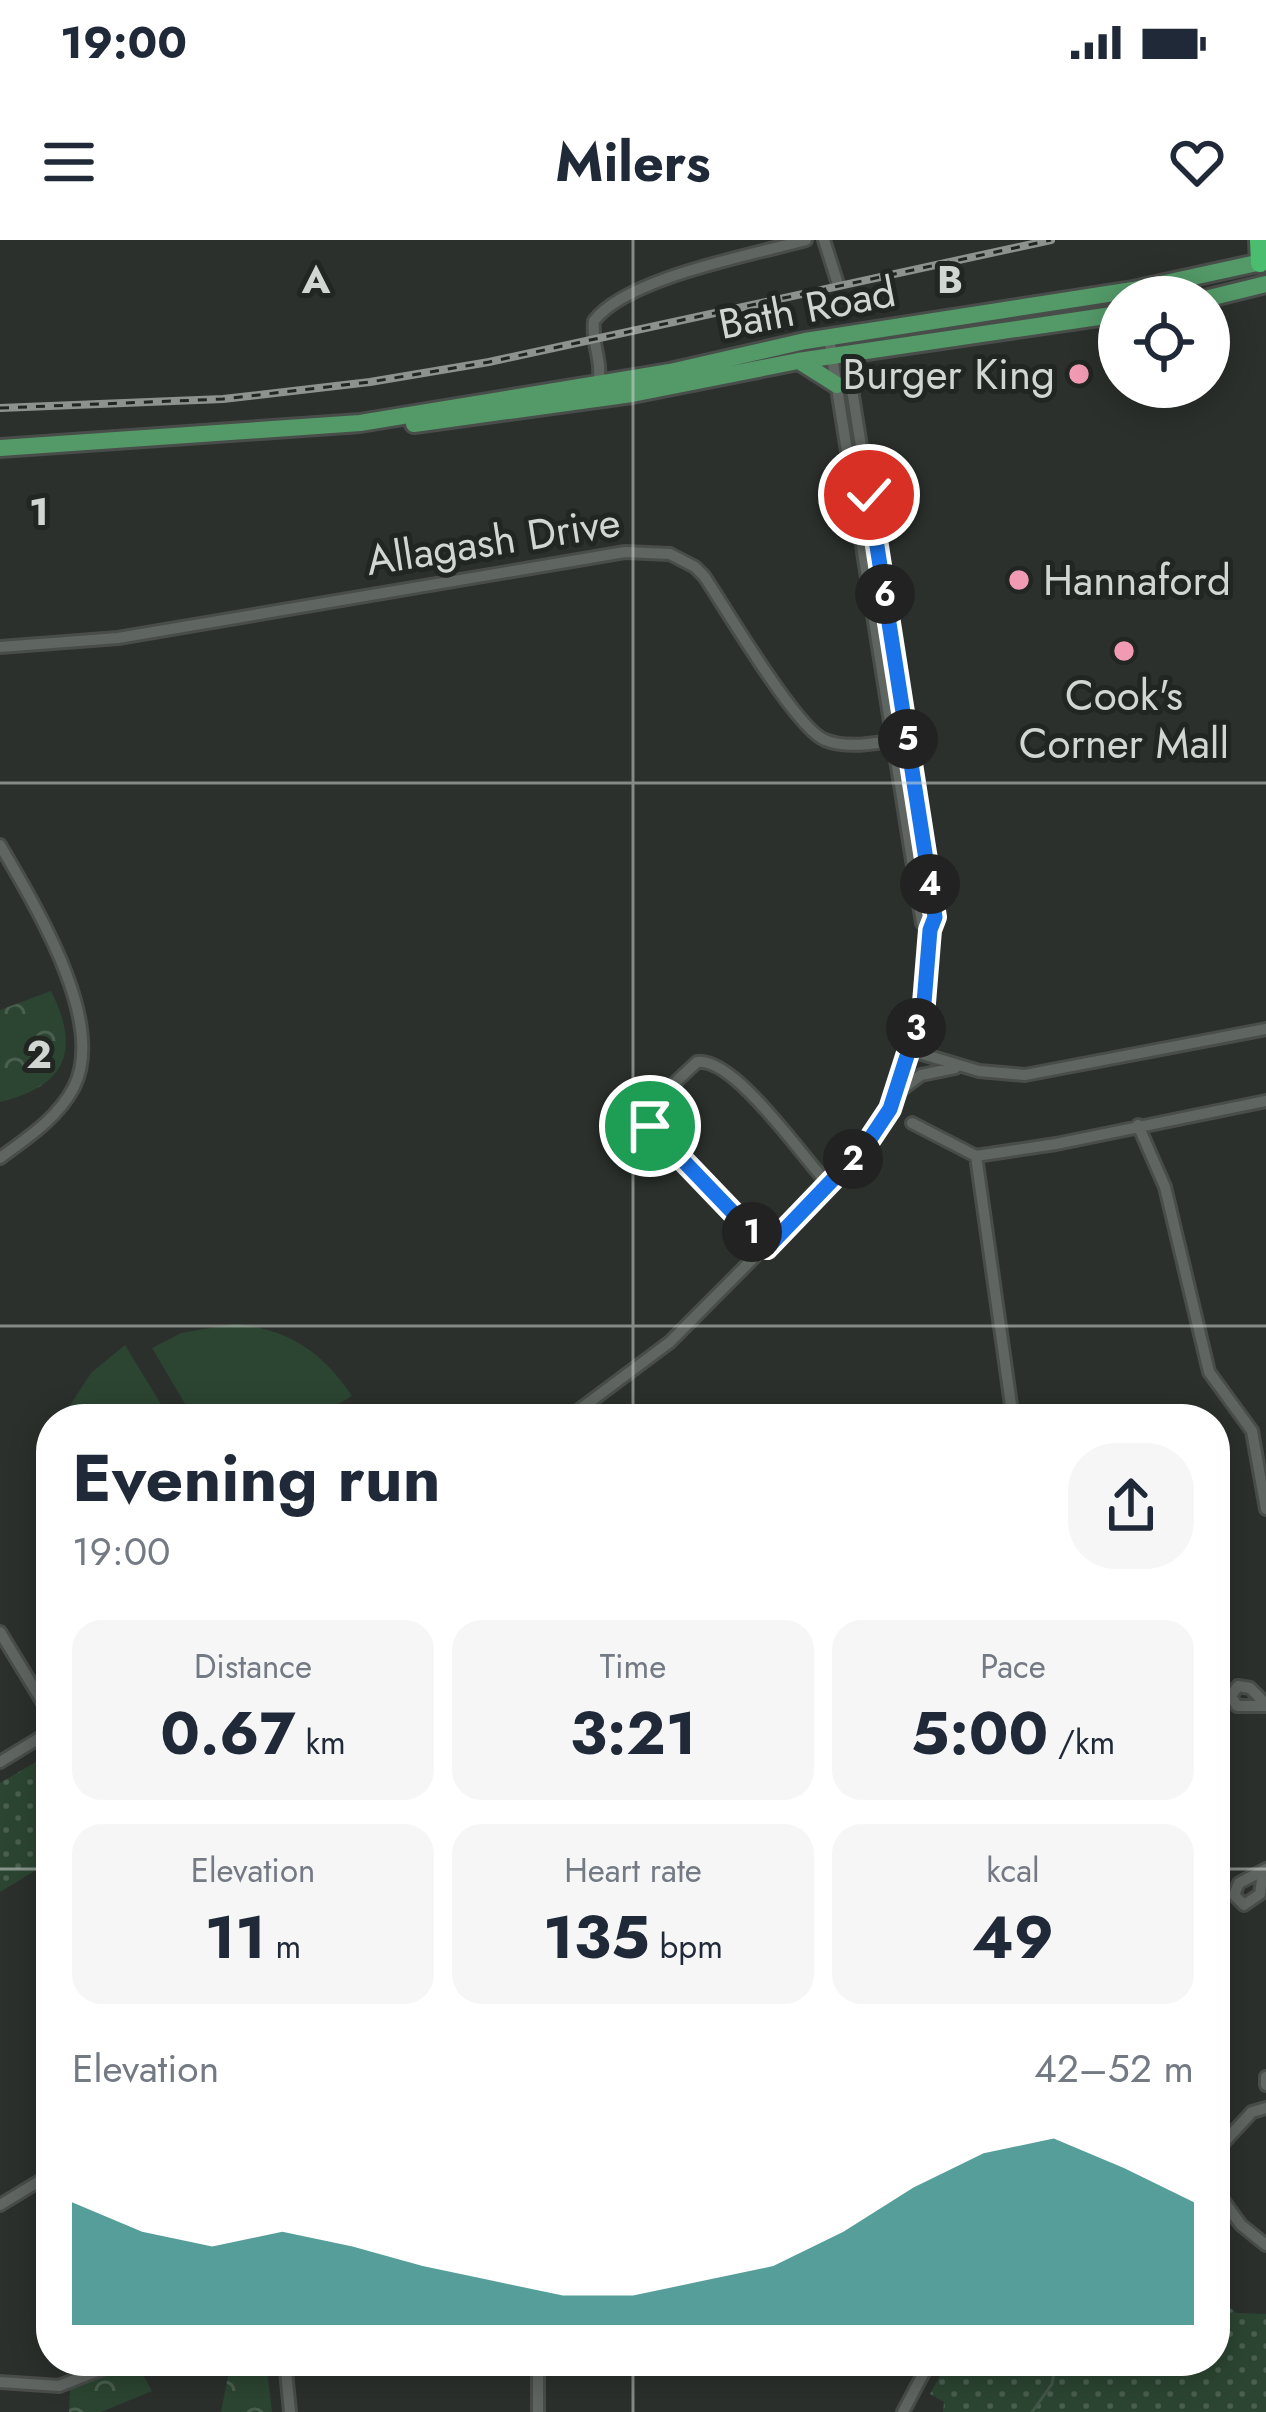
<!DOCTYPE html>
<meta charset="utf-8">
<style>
:root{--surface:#fff;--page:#f6f6f7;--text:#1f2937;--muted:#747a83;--accent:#0f766e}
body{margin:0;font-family:Jost,sans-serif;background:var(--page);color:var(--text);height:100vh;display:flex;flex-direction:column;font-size:45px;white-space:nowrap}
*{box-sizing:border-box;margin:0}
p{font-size:39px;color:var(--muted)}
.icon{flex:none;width:66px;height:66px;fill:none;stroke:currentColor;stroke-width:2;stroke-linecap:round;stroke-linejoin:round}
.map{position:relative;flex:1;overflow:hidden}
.side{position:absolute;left:36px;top:1164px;width:1194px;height:972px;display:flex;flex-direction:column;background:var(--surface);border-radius:48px;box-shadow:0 6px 30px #0003}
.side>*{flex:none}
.controls{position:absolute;left:1098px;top:36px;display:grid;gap:24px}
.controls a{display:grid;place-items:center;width:132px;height:132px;border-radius:50%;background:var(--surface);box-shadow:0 6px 30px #0003;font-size:60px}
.pin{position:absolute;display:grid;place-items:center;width:102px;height:102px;color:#fff;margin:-51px;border:6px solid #fff;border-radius:50%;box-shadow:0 3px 12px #0007}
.km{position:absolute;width:60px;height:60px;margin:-30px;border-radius:50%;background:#222;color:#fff;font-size:33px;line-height:60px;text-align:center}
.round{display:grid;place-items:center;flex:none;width:126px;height:126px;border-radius:48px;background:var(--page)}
.overview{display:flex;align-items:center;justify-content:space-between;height:204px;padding:0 36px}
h1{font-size:66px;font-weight:700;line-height:90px}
.stats{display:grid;grid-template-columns:repeat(3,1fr);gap:18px;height:204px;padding:12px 36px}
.stats div{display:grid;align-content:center;border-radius:30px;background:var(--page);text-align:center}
.stats b{font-size:60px;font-weight:700}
.stats small{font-size:33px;font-weight:400}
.stats p{font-size:33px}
.chart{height:336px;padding:24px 36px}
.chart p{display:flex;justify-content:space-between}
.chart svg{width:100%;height:216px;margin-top:12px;fill:var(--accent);opacity:.7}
.status{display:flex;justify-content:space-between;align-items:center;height:84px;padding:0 60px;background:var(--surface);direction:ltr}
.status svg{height:33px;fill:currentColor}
header{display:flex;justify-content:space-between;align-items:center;height:156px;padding:0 36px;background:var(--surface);font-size:54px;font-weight:700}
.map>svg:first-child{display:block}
.grass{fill:url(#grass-dots)}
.forest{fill:url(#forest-crowns)}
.garden{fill:#2c4532}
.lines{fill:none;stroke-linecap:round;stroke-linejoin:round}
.stream{stroke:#425648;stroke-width:3}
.street-casing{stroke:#484d49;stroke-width:16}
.primary-casing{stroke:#484d49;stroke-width:22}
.highway-casing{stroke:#484d49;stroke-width:24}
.street{stroke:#5f6560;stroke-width:10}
.primary{stroke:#539a68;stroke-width:16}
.highway{stroke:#4bbd6e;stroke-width:18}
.rail-casing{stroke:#8e928f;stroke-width:8}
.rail{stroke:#212622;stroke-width:3;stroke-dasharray:9;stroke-linecap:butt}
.route-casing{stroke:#fff;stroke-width:24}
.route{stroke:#1a73e8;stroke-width:15}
.grid{fill:none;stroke:#d2d6d3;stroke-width:3;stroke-opacity:0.55}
.poi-dot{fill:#f19ab4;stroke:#212622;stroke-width:4.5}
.labels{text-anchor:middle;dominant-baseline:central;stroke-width:10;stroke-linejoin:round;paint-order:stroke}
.street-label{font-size:42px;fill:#d2d6d3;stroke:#212622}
.poi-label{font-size:42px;fill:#d2d6d3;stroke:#212622;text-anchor:end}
.grid-label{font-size:39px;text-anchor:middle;font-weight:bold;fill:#d2d6d3;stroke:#212622;stroke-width:10;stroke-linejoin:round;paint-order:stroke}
</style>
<div class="status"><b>19:00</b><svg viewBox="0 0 49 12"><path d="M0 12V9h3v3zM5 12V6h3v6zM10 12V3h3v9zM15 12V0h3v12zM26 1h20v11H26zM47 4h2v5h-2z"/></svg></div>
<header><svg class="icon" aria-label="menu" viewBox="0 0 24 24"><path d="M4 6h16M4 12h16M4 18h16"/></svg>Milers<svg class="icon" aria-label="heart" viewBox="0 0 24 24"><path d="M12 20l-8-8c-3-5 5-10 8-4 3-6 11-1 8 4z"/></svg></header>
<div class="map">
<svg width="1266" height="2172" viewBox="0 0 1266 2172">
<defs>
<pattern id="grass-dots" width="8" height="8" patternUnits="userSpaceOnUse" patternTransform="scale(3)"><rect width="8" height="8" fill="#2c4532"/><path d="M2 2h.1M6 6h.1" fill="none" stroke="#4a5f4f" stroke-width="1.8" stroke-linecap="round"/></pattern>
<pattern id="forest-crowns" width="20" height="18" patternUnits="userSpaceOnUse" patternTransform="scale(3)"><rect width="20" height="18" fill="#2c4532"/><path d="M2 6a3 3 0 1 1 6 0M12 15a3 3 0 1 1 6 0" fill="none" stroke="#4a5f4f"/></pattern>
</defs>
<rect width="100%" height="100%" fill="#2b302c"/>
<path class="grass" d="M51,1513V1621L0,1652V1543Z
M1215,2058L1237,2073L1266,2074V2172H943L944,2162L930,2154L948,2121H1215Z"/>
<path class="forest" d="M51,751C81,811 66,846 0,862V770Z
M135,2121L152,2151L101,2172H69L70,2147Z
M231,2121H266L272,2172H221Z"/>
<path class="garden" d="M234,1084C288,1089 322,1111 352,1156L313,1179H194L152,1108L181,1093Z
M125,1105L170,1179H61L91,1133Z"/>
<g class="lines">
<path class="stream" d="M1032,2172L1052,2144L1056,2121"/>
<defs>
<path id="street" d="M824,0L837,41
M829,98L922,683L930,690
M598,143C603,121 591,103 594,81C626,38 752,15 806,0
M0,407L118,398L625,312L670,314L695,327L704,336C725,367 797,490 825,500C849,510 883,502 908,498
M0,605C34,664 107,781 74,847C58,878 27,898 0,918
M909,810L979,831L1025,835L1266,789
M897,853L921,835L955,828
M912,883L976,916L1056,904L1266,861
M1138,885L1165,947L1209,1132L1252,1191L1266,1269
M976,916L1013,1179
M767,1008L650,886L647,876L650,866L697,822C735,817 802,917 829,945
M567,1179L670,1102L866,905C894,863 913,813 924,763C930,735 925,704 935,677L846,111
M0,1392L51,1476
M1266,1464L1250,1448L1238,1446L1231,1456L1237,1466H1266
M0,1522L51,1491
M1263,1633L1260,1654L1244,1665L1234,1655L1239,1643L1266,1629
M1266,1837V1845
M1215,1912L1252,1872L1266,1868
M1215,1949L1241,1985L1266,2005
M0,1965L51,1934
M285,2121L290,2172
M0,2142L59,2146L123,2121
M538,2172V2121
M903,2172L930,2121"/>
<path id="primary" d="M1209,58L1266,44
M799,121L837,145
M414,184L632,154L798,121L1119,74
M0,208L360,183L670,132L805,101L1133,50L1266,21"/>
<path id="highway" d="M1259,0L1260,23"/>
</defs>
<use href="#street" class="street-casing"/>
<use href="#primary" class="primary-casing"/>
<use href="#highway" class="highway-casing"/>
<use href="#street" class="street"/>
<use href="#primary" class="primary"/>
<use href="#highway" class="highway"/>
<defs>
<path id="rail" d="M0,168L223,159L370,142L489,122L1051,0"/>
</defs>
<use href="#rail" class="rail-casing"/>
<use href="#rail" class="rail"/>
</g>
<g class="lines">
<defs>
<path id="route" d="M650,886L767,1008L866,905L890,869L924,763L930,690L935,677L869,255"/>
</defs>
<use href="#route" class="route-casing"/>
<use href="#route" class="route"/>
</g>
<path class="grid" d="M633,0V1179M0,543H1266M0,1086H1266M0,1629H51M1215,1629H1266M633,2121V2172"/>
<g class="poi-dot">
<circle cx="1079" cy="134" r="12"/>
<circle cx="1019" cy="340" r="12"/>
<circle cx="1124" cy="411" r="12"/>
</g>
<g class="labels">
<g class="street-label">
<text transform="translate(807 68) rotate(-11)">Bath Road</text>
<text transform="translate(493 301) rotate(-9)">Allagash Drive</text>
</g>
<g class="poi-label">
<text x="1055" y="134">Burger King</text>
<text x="1043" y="340" text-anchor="start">Hannaford</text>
<text x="1124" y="455" text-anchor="middle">Cook's<tspan x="1124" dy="48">Corner Mall</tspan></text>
</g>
</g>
<g class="grid-label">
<text x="316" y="53">A</text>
<text x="950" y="53">B</text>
<text x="39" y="285">1</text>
<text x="39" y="828">2</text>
</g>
</svg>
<div class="controls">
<a><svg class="icon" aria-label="locate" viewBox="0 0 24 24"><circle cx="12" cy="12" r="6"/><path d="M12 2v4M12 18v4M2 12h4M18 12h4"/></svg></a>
</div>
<div class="pin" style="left:650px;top:886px;background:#1e9e55"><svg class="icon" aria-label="arrive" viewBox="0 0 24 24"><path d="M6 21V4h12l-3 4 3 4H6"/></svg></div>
<div class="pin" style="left:869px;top:255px;background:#d93025"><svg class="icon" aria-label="check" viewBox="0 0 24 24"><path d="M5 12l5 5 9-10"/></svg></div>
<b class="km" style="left:752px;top:992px">1</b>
<b class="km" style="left:853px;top:919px">2</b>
<b class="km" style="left:916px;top:788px">3</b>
<b class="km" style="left:930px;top:644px">4</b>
<b class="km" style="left:908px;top:499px">5</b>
<b class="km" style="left:885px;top:354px">6</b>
<section class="side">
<div class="overview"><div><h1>Evening run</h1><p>19:00</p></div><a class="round"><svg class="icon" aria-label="share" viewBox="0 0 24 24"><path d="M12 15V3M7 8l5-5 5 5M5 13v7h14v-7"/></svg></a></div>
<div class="stats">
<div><p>Distance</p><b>0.67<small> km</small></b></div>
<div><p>Time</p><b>3:21</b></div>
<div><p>Pace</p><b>5:00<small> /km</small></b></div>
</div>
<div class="stats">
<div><p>Elevation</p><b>11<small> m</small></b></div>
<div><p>Heart rate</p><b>135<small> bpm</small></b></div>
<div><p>kcal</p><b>49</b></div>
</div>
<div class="chart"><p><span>Elevation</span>42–52 m</p>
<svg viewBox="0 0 160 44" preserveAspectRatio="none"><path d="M0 44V19L10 25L20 28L30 25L40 28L50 32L60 35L70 38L80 38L90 35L100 32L110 25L120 16L130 9L140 6L150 12L160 19V44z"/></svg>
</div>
</section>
</div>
